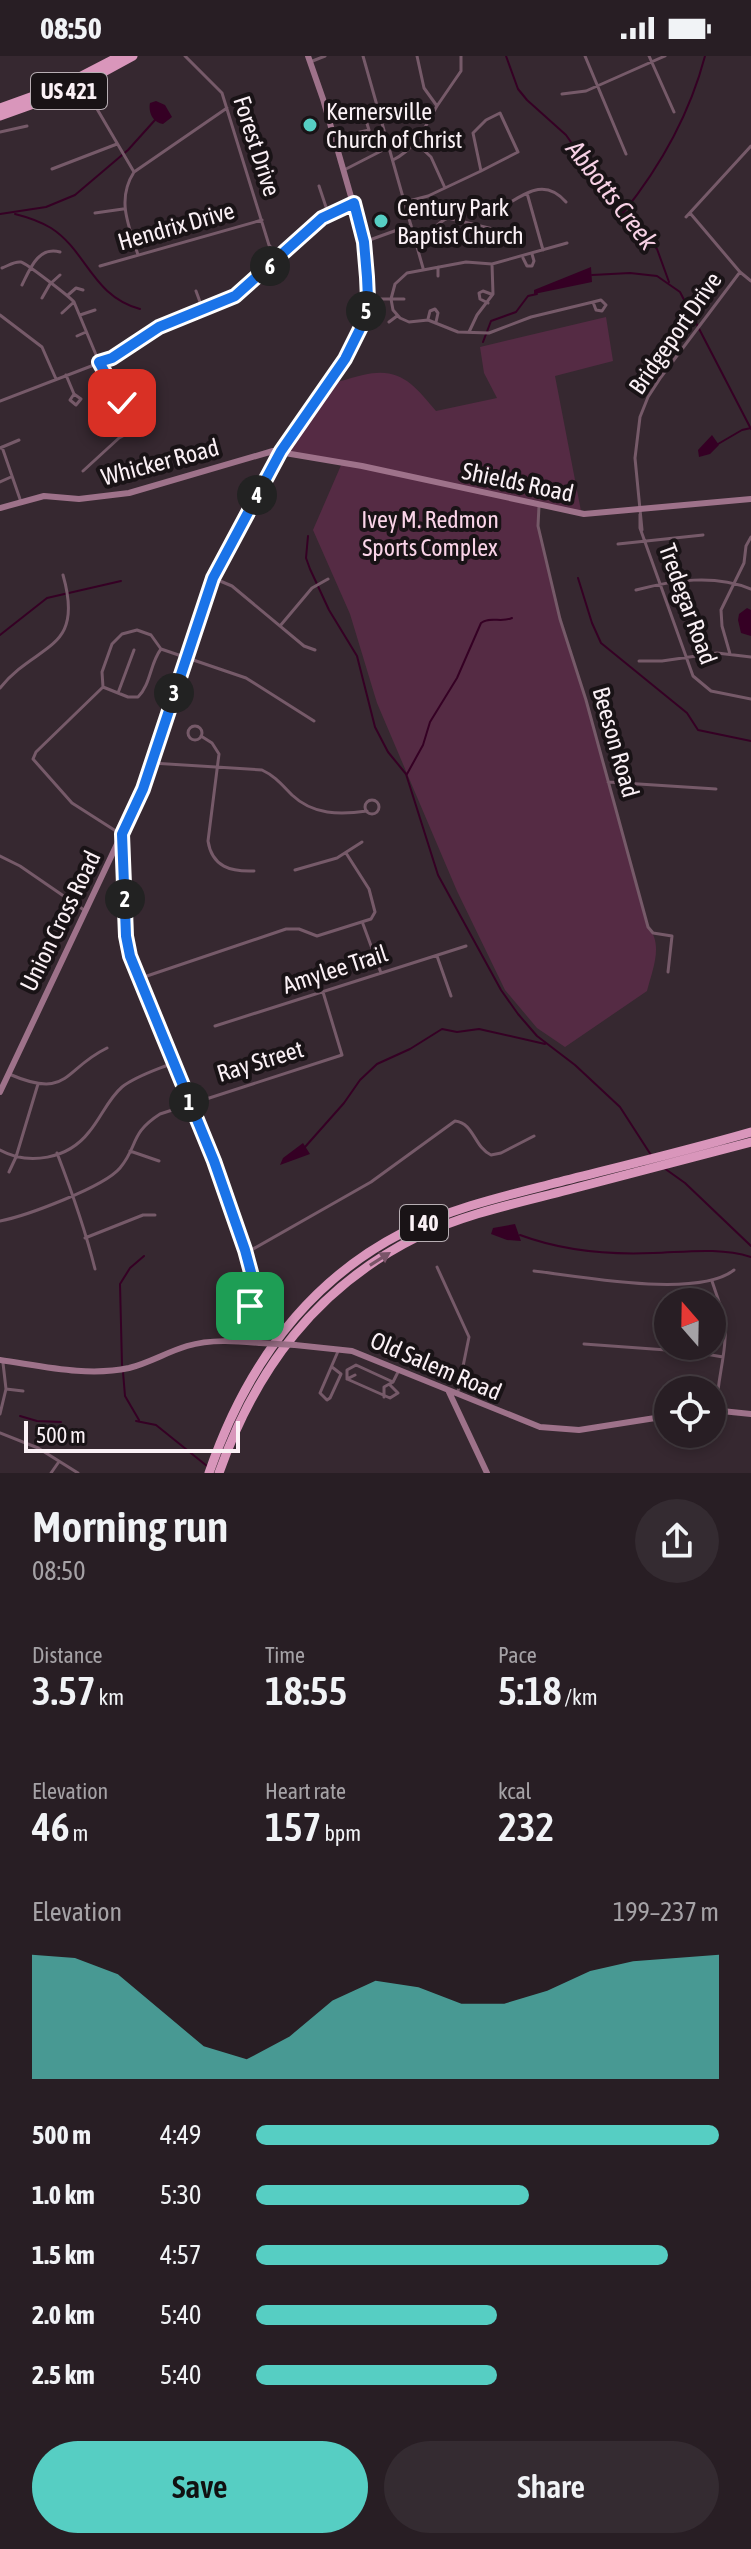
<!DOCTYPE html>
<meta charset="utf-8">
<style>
:root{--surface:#281e24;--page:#342b31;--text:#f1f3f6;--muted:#a5a2a6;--line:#443c41;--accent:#56cec3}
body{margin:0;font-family:"Asap Condensed",sans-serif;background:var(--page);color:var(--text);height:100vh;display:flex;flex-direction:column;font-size:30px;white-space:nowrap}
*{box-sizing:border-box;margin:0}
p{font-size:26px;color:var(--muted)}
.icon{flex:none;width:44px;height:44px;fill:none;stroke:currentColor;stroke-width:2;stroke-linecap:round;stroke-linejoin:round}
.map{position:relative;height:1417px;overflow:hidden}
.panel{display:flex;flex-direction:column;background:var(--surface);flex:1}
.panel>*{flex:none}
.needle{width:52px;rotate:340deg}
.buttons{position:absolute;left:654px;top:1232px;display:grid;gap:16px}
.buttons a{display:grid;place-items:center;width:72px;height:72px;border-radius:50%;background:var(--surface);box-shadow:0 4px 12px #0003,0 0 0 2px var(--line);font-size:40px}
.scale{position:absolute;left:24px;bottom:20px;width:216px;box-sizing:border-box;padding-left:8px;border:4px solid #fbf1f6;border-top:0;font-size:22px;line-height:28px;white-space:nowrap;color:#fbf1f6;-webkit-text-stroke:6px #191316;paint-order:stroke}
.pin{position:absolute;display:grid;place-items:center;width:68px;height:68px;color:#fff;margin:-34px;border-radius:16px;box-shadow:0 4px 12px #0006}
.km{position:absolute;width:40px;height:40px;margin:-20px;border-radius:50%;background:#222;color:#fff;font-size:22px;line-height:40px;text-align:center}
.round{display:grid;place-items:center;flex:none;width:84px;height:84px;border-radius:42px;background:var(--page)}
.head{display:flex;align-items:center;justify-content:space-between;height:136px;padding:0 32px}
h1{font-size:44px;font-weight:600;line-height:60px}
.stats{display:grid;grid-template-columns:repeat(3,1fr);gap:12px;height:136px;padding:8px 32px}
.stats div{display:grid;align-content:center}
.stats b{font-size:40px;font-weight:600}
.stats small{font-size:22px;font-weight:400}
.stats p{font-size:22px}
.chart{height:224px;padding:16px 32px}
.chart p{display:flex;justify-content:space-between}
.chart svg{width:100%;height:144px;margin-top:8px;fill:var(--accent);opacity:.7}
.primary-button{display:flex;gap:16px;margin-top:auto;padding:16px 32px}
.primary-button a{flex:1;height:92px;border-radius:48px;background:var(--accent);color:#111;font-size:32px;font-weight:600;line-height:92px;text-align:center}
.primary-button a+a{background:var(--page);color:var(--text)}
ul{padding:0 32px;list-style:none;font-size:26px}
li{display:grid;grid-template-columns:128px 96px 1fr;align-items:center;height:60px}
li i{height:20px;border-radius:10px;background:var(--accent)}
.status{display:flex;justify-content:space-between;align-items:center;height:56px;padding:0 40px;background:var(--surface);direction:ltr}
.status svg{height:22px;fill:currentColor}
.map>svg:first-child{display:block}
.green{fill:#552b44}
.water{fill:#350024}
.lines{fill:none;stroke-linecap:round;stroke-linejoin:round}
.stream{stroke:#350024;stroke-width:2}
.street{stroke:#765a69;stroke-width:3}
.secondary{stroke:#9e728a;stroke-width:6}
.highway{stroke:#d996bb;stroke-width:9}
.secondary-bridge{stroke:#9e728a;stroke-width:6}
.oneway{fill:#795468}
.route-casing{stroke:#fff;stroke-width:16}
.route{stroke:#1a73e8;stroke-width:10}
.poi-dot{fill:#56cec3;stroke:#191316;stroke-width:3}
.labels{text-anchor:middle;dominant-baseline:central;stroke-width:8;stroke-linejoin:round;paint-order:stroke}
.shield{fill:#191316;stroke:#b7aeb3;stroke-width:2}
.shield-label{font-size:22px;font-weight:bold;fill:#fbf1f6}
.poi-label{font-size:24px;fill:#fbf1f6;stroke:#191316;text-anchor:start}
.street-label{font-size:24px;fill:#fbf1f6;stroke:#191316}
.park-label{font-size:24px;fill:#fad4e8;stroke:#191316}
.water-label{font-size:26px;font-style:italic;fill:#f7d1e5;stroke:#191316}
</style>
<div class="status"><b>08:50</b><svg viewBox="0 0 49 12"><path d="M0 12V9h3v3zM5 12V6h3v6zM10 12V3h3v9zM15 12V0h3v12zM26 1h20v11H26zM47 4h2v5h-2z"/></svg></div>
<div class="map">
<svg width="751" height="1417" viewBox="0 0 751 1417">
<rect width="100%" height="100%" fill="#362830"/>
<path class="green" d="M606,261L613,305L555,320L581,455L540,450L538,470L560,563L586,644L648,871C664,888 652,915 647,935L565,991L537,972L505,934L457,835L377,647L350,558L313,474L342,407L281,395L332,326C343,326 352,321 363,319C400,310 414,329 436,355L497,342L484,317L480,291Z"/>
<path class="water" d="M156,45L165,49L172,61L163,68C153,67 148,56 150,47Z
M591,211L592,226L534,238V234Z
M712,379L719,389L710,398L699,401L698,394Z
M747,552L751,554V580L741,577L738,564L739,558Z
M303,1087L310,1098L280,1109L283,1102Z
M515,1168L521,1185L507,1184L491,1178L493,1172Z"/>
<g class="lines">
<path class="stream" d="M506,0L518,33L527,44L566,79L614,147L657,193L669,226
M623,157C660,111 690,57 705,0
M0,158L46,151L75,139L128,94L155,64
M15,158C27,161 41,166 51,172C87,195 92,240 140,253
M592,219L630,217L657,220L680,236L751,373
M483,286L491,265L516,256L528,240L537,238
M718,388L742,374L751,372
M308,480L306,502L310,513L329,554L357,600L375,671L388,696L406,718L438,819L501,934L518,958L537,980L575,1009L620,1051L651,1099
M578,522L592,567L601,587L687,657L698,674L751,685
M0,579L47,542L121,525
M407,718L423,689L430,666L457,622L481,567C489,560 502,567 512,562
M305,1091L344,1047L360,1024L377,1008L410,993L442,973L457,976L479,973L545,988
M664,1112L685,1127L751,1190
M520,1179C563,1195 607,1199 653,1197C686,1196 719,1191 751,1201
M122,1309L120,1228L130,1212L144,1200
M123,1316L125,1340L139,1364
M20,1360L37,1365L61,1366
M136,1365L156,1369L207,1410"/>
<path class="street" d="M185,0L222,37L269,189L279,202
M363,0L423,212
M417,0L424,32L437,50L461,15V0
M585,0L626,98
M649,0L674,56
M310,6L325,0
M562,38L586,35L665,0
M90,41L134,116
M500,57L518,96L481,115L473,77L486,64Z
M0,76L27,70
M416,87L431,101L445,132
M336,88L355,81L356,77L369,74L364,58
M393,104C417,92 424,72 437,50
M52,113L117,88
M344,114L387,92
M319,130L328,157
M527,137L543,194
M405,146L428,140L481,115
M501,152C525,138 544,121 566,146
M95,157L123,153
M690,157L740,216L751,225
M686,161L751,90
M364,186L411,169
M416,186C429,181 435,167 448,162L505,176
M567,187L492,208L466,206L407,217L395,228L391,243L393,254L400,262L409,266L428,264L458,276L489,277L531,261L593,246L601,244L606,249L602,255L596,254L593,246
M138,199C129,170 116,144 134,116L227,52
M523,202L527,210H532L534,205L532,198
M100,210L262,164
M438,211V220
M2,212C8,210 14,205 21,206C26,207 70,241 74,246L99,306L134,374L119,382L83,415
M22,229C30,213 38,190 60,196
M196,235L203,254
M68,239L76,232L83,234
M42,242L50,228L60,219
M368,243H404
M488,247L480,243L479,237L483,235L491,238
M62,257L74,246
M0,259L42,291L56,323
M80,259L95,254
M428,263L430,255L435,253L438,257L436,266
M389,266L397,260
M469,276L477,259L493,238L492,208
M77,280L86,276
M66,319L74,338L81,343L76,349L70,344L74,338
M0,345L107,304L159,271L235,240L322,162L351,148
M2,391L21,446
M0,392L19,384
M0,426L11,421
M539,450L538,470L560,563L586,644L648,871L653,877L672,880L668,916
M640,458V472L693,620L711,635L751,643
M642,474L635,402L640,361L648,341L661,321L740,216
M618,488L703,479
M213,522L232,530L304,590L315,594
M636,534C674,524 714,518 751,533
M280,570L312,532L328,523
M161,593C150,607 151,628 138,641H128L103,631L102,616L112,588L122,578L137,574L151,579L161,593L246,622L314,665
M730,598L722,570L721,554L744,507L746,490L751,481
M639,605H662L717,597L751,601
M103,631L36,696L33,703L72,747L119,777
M0,632C37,586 85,596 63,519
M118,637L134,594
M188 677a7 7 0 1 1 14 0a7 7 0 1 1-14 0Z
M201,680L212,687L219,698L208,785C212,811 231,816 254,815
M152,707L262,714C275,720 282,729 292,739C313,759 340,759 367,755
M608,726L716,733
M365 751a7 7 0 1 1 14 0a7 7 0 1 1-14 0Z
M122,783L126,880L133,912L214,1105L252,1220C253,1245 244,1262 235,1285
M0,800L20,810L84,854
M295,814L337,802L362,786
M363,868L381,917
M437,900L451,940
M138,923L286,873H299L317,880L371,863L375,856L369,833L346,797
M215,970L466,890
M9,1018C69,1044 62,1014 107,992
M0,1094C29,1110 68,1103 89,1076C101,1062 108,1043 122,1031C136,1020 156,1014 173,1007
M130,1095L159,1105
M57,1097C72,1136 85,1173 95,1213
M9,1116L16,1101L38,1028
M0,1165C26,1160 104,1131 120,1112C139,1089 129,1078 160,1058L342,999L323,936
M85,1182L143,1159H155
M246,1197L371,1126L455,1065C474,1067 474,1091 491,1099L501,1097L534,1080
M437,1211L469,1281L458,1335
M534,1215C580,1220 697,1243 734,1214
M712,1225C718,1244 727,1263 725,1283C724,1307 716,1330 717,1354
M584,1288L694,1296L723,1301
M332,1311L341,1318L330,1342L327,1344L320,1337L339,1293
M347,1322V1314L356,1309L393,1326
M347,1323L390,1342L398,1337L390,1329
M347,1323L355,1319
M6,1333L23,1335
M384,1341V1331L393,1326L398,1316
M0,1358L6,1333L3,1307
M0,1377L38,1392L78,1417
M51,1417L58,1407"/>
<path class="secondary" d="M0,452L44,440L79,443L129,437L273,395L362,410L584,458L751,443
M0,1036L143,733L213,522L281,395L345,303L362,269L368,232L364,186L323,43L308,0
M295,1289L352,1295L540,1371L579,1374L668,1360
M0,1304C42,1310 87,1321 129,1312C149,1307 167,1296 187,1290C211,1283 236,1285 260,1287
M449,1336L487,1417
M712,1354L751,1358"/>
<path class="highway" d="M0,52L64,29L120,0
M0,60L67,36L133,0
M209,1417C244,1315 303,1228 402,1177C449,1153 500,1141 551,1128C618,1111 685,1095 751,1076
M219,1417C256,1312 317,1231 417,1181C464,1158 518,1147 568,1134C629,1118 690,1102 751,1086"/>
<path class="secondary-bridge" d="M260,1287L295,1289"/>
</g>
<defs><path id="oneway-solid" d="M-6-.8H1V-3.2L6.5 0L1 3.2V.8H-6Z" transform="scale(2)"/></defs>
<use class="oneway" href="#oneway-solid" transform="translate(380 1203) rotate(-32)"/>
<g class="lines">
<defs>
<path id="route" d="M122,347L99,306L112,302L159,271L235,240L322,162L354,147L364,186L367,221L368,243L362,269L345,303L281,395L213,522L143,733L122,778L126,880L130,900L214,1105L245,1194L252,1220L253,1236L250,1250"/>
</defs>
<use href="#route" class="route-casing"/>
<use href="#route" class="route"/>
</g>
<g class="poi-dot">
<circle cx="310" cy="69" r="8"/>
<circle cx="381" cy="165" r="8"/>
</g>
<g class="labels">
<g class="shield">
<rect x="31" y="17" width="76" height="36" rx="6"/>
<rect x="400" y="1149" width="48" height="36" rx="6"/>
</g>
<g class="shield-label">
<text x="69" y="35">US 421</text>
<text x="424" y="1167">I 40</text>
</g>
<g class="poi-label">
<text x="326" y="55">Kernersville<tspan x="326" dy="28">Church of Christ</tspan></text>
<text x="397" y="151">Century Park<tspan x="397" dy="28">Baptist Church</tspan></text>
</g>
<g class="street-label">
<text transform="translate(257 90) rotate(72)">Forest Drive</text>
<text transform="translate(176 170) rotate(-16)">Hendrix Drive</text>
<text transform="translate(675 277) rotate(-55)">Bridgeport Drive</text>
<text transform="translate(160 406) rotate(-15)">Whicker Road</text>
<text transform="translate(518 426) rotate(12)">Shields Road</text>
<text transform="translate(688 548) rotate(70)">Tredegar Road</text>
<text transform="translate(616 686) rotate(74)">Beeson Road</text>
<text transform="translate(60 865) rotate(-64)">Union Cross Road</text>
<text transform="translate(335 913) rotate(-18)">Amylee Trail</text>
<text transform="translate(260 1005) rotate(-17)">Ray Street</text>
<text transform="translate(436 1310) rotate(23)">Old Salem Road</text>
</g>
<g class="park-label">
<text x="430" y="463">Ivey M. Redmon<tspan x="430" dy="28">Sports Complex</tspan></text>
</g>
<g class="water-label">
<text transform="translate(612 139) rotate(52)">Abbotts Creek</text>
</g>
</g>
</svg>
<div class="buttons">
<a><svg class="needle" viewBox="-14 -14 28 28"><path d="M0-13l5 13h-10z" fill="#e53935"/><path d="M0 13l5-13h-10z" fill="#a5a2a6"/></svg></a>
<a><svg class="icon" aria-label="locate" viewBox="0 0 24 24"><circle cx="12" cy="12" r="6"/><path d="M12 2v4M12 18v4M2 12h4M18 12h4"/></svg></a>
</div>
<div class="scale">500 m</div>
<div class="pin" style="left:250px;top:1250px;background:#1e9e55"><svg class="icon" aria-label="arrive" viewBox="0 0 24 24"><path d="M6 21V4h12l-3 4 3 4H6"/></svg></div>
<div class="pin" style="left:122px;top:347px;background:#d93025"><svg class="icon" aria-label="check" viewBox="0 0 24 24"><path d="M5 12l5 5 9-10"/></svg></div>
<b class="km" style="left:189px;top:1046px">1</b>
<b class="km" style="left:125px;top:843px">2</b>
<b class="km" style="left:174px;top:637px">3</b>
<b class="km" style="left:257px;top:439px">4</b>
<b class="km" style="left:366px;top:255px">5</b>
<b class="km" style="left:270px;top:210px">6</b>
</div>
<section class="panel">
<div class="head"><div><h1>Morning run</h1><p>08:50</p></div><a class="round"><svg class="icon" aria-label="share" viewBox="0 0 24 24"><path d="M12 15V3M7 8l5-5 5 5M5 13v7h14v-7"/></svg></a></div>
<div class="stats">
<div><p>Distance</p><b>3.57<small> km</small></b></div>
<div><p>Time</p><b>18:55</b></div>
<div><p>Pace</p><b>5:18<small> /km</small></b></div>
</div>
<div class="stats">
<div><p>Elevation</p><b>46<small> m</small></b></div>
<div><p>Heart rate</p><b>157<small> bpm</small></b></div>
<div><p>kcal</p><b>232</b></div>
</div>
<div class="chart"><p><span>Elevation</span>199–237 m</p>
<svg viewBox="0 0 160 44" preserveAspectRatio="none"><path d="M0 44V6L10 7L20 12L30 23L40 34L50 38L60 31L70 20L80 14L90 16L100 21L110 21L120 17L130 11L140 8L150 7L160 6V44z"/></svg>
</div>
<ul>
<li><b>500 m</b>4:49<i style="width:100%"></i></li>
<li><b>1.0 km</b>5:30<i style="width:59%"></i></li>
<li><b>1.5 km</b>4:57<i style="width:89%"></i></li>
<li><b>2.0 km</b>5:40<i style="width:52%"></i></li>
<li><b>2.5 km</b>5:40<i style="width:52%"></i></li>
</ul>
<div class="primary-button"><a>Save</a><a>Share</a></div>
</section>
